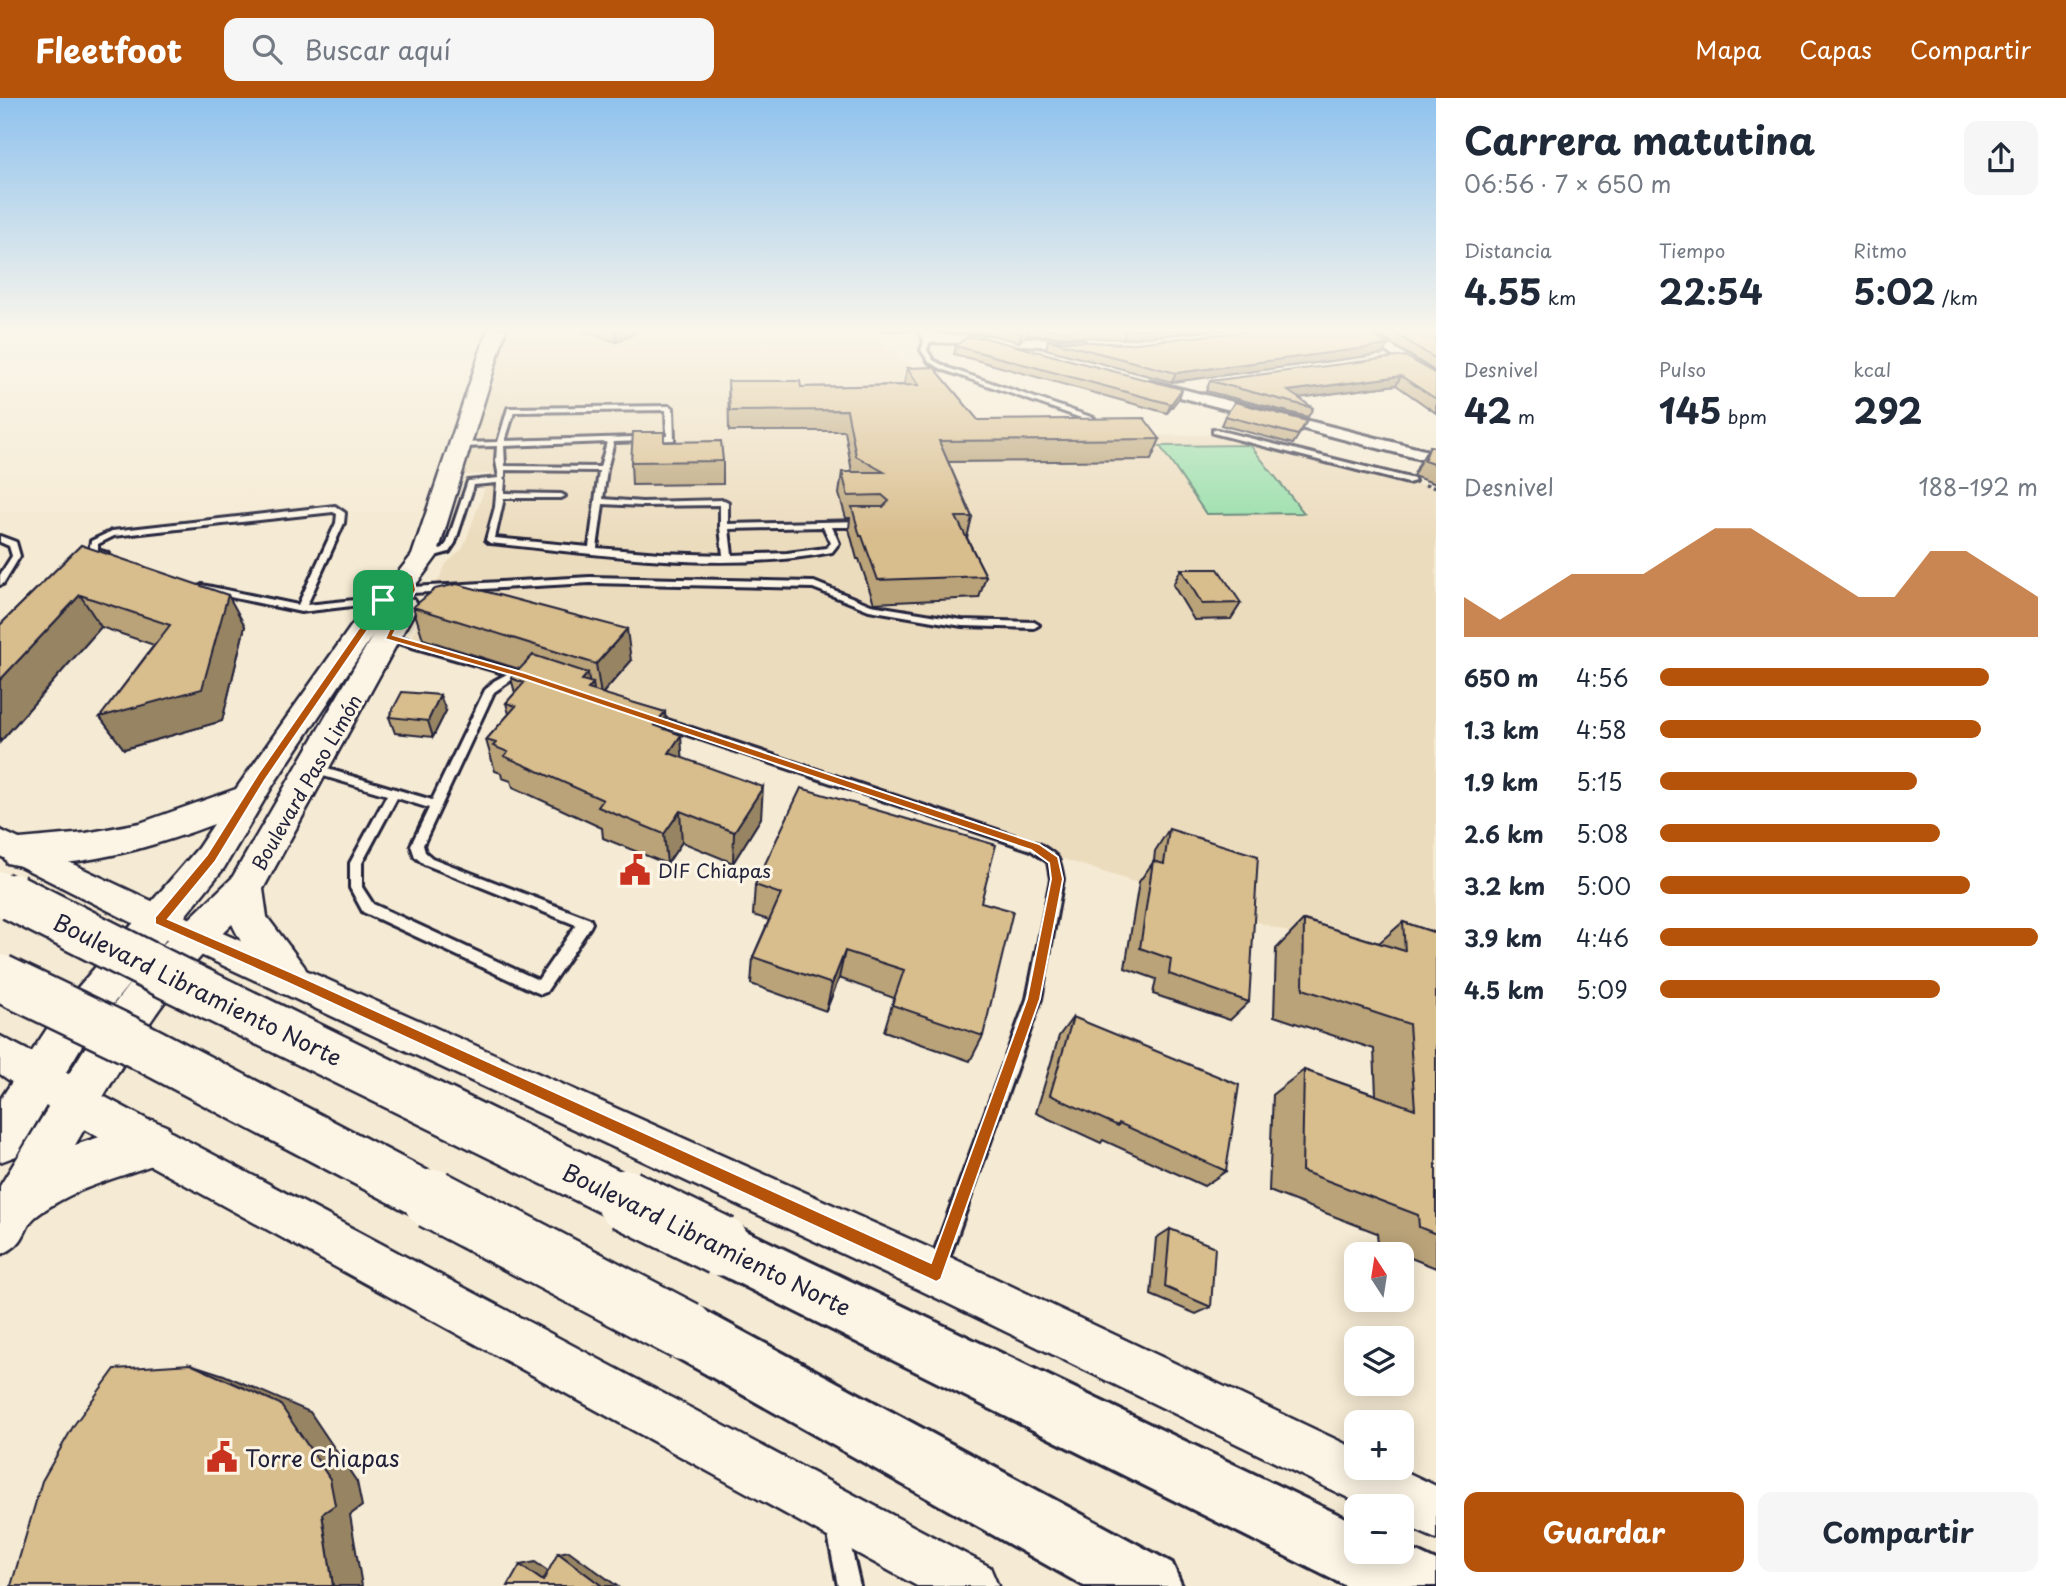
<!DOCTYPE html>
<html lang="es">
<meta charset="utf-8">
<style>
:root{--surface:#fff;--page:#f6f6f7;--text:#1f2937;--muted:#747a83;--accent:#b45309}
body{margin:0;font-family:"Playpen Sans",sans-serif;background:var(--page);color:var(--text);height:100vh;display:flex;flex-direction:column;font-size:26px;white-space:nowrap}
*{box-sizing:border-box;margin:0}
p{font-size:23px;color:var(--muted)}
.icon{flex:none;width:38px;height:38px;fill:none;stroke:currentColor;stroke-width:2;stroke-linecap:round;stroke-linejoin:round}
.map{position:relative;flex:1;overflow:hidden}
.panel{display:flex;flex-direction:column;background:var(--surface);width:630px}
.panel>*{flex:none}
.needle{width:46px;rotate:348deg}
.controls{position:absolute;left:1344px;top:1144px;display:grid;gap:14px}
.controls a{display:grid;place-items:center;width:70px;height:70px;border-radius:14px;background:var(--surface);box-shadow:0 4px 18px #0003;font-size:35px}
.pin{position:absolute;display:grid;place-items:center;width:60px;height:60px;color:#fff;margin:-30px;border-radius:14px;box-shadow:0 4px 10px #0006}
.round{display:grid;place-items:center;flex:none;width:74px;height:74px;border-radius:14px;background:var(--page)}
.headline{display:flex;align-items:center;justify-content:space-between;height:119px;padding:0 28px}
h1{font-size:38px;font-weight:700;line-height:52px}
.stats{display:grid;grid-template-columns:repeat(3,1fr);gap:10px;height:119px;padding:7px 28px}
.stats div{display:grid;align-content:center}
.stats b{font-size:35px;font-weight:700}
.stats small{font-size:19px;font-weight:400}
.stats p{font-size:19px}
.chart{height:196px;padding:14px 28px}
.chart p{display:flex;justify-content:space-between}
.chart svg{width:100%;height:126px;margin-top:7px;fill:var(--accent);opacity:.7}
.cta{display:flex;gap:14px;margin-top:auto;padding:14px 28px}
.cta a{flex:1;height:80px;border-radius:14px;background:var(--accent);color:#fff;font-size:28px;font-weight:700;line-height:80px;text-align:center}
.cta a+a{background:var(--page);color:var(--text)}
ul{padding:0 28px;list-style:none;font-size:23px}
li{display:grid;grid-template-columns:112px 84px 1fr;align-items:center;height:52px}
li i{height:18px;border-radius:9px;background:var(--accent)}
header{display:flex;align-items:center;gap:42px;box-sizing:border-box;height:98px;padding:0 35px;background:var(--accent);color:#fff}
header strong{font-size:33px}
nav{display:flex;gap:38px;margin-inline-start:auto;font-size:24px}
.search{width:490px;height:63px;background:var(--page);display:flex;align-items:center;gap:18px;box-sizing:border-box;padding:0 24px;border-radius:14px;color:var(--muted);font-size:26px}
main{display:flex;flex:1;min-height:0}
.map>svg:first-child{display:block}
.built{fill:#ecdcbe}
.green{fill:#98deab;stroke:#5d8073;stroke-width:2}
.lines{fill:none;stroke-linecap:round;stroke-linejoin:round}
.service-casing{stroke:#22223b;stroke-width:6}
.minor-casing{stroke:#22223b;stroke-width:6}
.tertiary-casing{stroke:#22223b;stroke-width:5}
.secondary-casing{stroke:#22223b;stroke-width:5}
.trunk-casing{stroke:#22223b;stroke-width:6}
.path-far1{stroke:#22223b;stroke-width:2.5;stroke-dasharray:2.5 2.5;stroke-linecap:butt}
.path{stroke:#22223b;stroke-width:3.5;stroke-dasharray:3.5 3.5;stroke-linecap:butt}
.service{fill:#fcf5e5;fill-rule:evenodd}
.minor{fill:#fcf5e5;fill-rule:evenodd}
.tertiary{fill:#fcf5e5;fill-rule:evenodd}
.secondary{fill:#fcf5e5;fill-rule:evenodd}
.trunk{fill:#fcf5e5;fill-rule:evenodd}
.trunk-bridge-far2-casing{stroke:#22223b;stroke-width:41;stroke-linecap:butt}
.trunk-bridge-far1-casing{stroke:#22223b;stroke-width:51;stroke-linecap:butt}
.trunk-bridge-casing{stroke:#22223b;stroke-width:64;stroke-linecap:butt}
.trunk-bridge-far2{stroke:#fcf5e5;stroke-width:36}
.trunk-bridge-far1{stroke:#fcf5e5;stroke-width:46}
.trunk-bridge{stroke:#fcf5e5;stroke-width:59}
.wall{fill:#baa379;stroke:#22223b;stroke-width:2}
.shaded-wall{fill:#978463;stroke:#22223b;stroke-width:2}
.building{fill:#d8bd8d;stroke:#22223b;stroke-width:2}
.route{fill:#b45309;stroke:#fff;stroke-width:2;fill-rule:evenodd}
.labels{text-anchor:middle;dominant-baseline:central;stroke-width:6;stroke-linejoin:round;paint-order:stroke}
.street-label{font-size:19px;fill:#22223b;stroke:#fcf5e5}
.poi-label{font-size:19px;fill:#22223b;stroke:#fcf5e5;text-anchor:start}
.near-street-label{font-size:23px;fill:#22223b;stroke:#fcf5e5}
.near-poi-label{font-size:23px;fill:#22223b;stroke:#fcf5e5;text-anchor:start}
</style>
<header>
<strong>Fleetfoot</strong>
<div class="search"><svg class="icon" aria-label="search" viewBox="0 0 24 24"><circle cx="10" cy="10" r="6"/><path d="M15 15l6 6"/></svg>Buscar aquí</div>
<nav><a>Mapa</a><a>Capas</a><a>Compartir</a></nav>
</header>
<main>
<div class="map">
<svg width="1436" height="1488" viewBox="0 0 1436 1488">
<rect width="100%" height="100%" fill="#f5ead3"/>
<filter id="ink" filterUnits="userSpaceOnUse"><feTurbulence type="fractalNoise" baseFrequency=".0143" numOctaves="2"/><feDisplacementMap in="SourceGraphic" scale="14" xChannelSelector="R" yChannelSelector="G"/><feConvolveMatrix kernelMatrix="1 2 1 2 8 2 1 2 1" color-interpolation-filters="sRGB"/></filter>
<g filter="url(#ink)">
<path class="built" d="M507,231H875L879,244L938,288L982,339L1226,337L1436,390V882L407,548L446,466L463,450L490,376L460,377Z"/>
<path class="green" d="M1250,347L1304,415L1206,416L1160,348Z"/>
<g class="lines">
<defs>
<path id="service" d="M928,238L931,240L927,252L933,262L948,270L1094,320L1087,322L944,272L929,264L921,252L925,240Z
M669,308L673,310L674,342L614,344L607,371L603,401L642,404L724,402L728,404V426L863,423L867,426L863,429H832L839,445L832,454C722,476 600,456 490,445L486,442L495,409L497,385L474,387L455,445L449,454L424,461L420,458L443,450L447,445L468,383L499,380L496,363L497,348L459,349L455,347L459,345L498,344L508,310ZM666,312L667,338L505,343L514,314ZM607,344L600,369L505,368L504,348ZM505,372L599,373L589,449L495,440L504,400H561L565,398L561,396L504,395L505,382L503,380L505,378ZM603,406L642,408L720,407V429L723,457L660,455L597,450ZM823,429L831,445L826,450L787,455L732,457L729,431Z
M1213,331L1414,381L1415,383L1408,385L1213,335Z
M335,408L345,415L344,425L307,507L383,499L388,502L386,504L301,514L202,493L197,490L202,487L298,507L336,425L337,416L333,414L114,438L98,446V452L108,455V459H102L89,453L91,443L112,433Z
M0,438L16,444L20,458L3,486L0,487V477L12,458L9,448L0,444Z
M590,479L814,484L871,507L962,522L1034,524L1039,527L1034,530L962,528L869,512L813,490L590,485L412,495L407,492L412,489Z
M384,535L522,574L531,579L526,582L510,583L494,594L423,747L425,754L432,760L590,821L592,825L590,829L546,894L541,896L536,894L363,814L350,790V765L387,697L310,674L308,671L310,668L314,667L432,702L485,592L494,583L507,576L381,540L379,538ZM397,700L429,710L411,747L415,759L424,766L576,827L538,882L373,806L362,789V765Z
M650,616L1039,746C1059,759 1059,757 1063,781L1041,901L943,1177L937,1180L931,1177L928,1171L1027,901L1051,781L1048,764L1031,752L646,623L645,620L646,617Z
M837,1422L844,1425L847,1432L860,1488H838L827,1432L830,1425Z"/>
<path id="minor" d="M918,231H930L933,236L1081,242L1087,246L1081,250L1003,246L997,250L983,246L928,244L924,243Z
M1351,231H1365L1436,276V286Z
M1150,283L1436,355V365L1145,290V284Z"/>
<path id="tertiary" d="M0,732L171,812L952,1160L1356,1351V1370H1398L1436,1388V1441L1402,1426V1409H1367L920,1192L147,832L0,758Z
M0,938L54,966L88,990L990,1469L998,1488H917L60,1018L0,976Z"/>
<path id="secondary" d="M488,231H506L437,458L418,484L401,500L414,501L418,507L263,791L267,819L304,868L310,880L304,892C299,894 293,897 288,897C266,893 241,844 232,826C165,890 121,968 75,1047L152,1022L168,1029L175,1045L168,1061C124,1079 78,1087 39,1116C20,1129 31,1144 0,1157V1088L102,922L134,880L90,934L16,1058L0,1064V1002L62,908L198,750L214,726C161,746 113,760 56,766C39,767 24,770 7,765L2,755L7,745L20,741L86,735L140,725L236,691L374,496L400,472L412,457ZM373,537L232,780L159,850L224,770L273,687Z"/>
<path id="trunk" d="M721,1121L1356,1425V1454H1402V1447L1436,1463V1488H1346L702,1167L694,1148L702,1129Z
M685,1205L705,1213L1172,1465L1182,1488H1084L665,1253L657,1233L665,1213Z"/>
</defs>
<use href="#service" class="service-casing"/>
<use href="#minor" class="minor-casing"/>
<use href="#tertiary" class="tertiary-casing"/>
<use href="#secondary" class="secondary-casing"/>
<use href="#trunk" class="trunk-casing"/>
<path class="path-far1" d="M1150,231L1169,244"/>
<path class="path" d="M1425,387L1436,390"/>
<use href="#service" class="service"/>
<use href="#minor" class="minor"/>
<use href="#tertiary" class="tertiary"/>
<use href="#secondary" class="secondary"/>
<use href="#trunk" class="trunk"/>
<defs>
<path id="trunk-bridge-far2" d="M0,792L16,800"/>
<path id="trunk-bridge-far1" d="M13,799L177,882L629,1103
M0,880L127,941L436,1103"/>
<path id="trunk-bridge" d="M433,1101L685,1233
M625,1101L721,1148"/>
</defs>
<use href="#trunk-bridge-far2" class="trunk-bridge-far2-casing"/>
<use href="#trunk-bridge-far1" class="trunk-bridge-far1-casing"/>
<use href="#trunk-bridge" class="trunk-bridge-casing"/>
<use href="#trunk-bridge-far2" class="trunk-bridge-far2"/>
<use href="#trunk-bridge-far1" class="trunk-bridge-far1"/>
<use href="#trunk-bridge" class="trunk-bridge"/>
</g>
<path class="wall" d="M583,231H635V235L617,244L584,234Z
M880,231H917L916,233H880Z
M932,231H1229L1123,241L1027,237L1019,244L984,235L935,233Z
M1369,231H1436V274Z
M1048,242L1126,246L1383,256L1172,284L1046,251Z
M956,248L1182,291L1179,300L1167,315L954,256Z
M907,270L978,322L1160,341L1151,362L948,364L972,419L967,440L986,478L979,500L874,505L859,461H857L849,431L850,420H846L839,396L842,374H852L845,333H729L728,283L801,289L904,287Z
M1436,276V315L1396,287L1299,300L1313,310L1308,319L1206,293L1210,283Z
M1225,318L1302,332L1293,346L1221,327Z
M665,344L723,363V386L632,387L631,364Z
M1430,348L1436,350V386L1413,378L1420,364Z
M81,447L245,528L222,623L124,651L100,619L154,547L101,529L0,644V527Z
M1181,471L1241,505L1231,521L1194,522L1173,487Z
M413,509L631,563L602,596L665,614L666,632L682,660L761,720L733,765L682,744L667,766L603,740L602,730L513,689L511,683L502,680L501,675L495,673L486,642L509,616L506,605L515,595L511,580L519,571L423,541Z
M446,613L433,639L395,635L389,619Z
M1169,731L1249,904L1230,922L1153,896L1156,881L1125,870L1139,784L1154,763L1155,753Z
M755,787L981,804L983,938L970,963L884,933L894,900L839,880L826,913L751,886L753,859L769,822L753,817Z
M1304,822L1379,845L1403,824L1436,835V1170L1378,1147L1377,1135L1269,1093L1273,996L1304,972L1376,997L1374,951L1274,918L1276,851Z
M1073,919L1226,1073L1204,1088L1103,1042L1101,1045L1036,1015L1059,938Z
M1170,1131L1211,1209L1196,1216L1151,1197L1156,1140Z"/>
<path class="shaded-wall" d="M616,231H635V235L617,244Z
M1027,231H1029L1027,237L1019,244L1021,235Z
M1144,231H1229L1123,241L1126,232Z
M1388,247L1383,256L1172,284L1176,275Z
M1401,278L1396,287L1283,302L1288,293Z
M1182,291L1179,300L1167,315L1171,306Z
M80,497L101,529L0,644V582Z
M228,497L245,528L222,623L124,651L100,619Z
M627,531L631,563L601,597L596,566Z
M588,575L590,589L593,585L598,617L582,582Z
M440,597L446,613L433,639L428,623Z
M665,614L667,646L654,627Z
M681,637L683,668L669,655Z
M763,689L761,720L733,765L734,734Z
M680,713L682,744L667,766L664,736Z
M845,853L839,880L826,913L832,886Z
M190,1266L224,1277L310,1314L357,1384L362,1408L350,1417L362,1488H333L322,1416Z
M569,1453L617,1488H602L558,1455Z
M535,1464L556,1479L543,1483L520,1467Z"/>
<path class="building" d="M1002,231H1027L1021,235Z
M1082,231H1144L1126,232Z
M1269,231H1364L1388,247L1176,275L1048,242L1126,246Z
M1388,231H1436V261Z
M967,239L985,240L1182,291L1171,306L956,248Z
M1405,258L1436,276V301L1401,278L1288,293L1313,310L1210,283Z
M934,269L978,322L1144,320L1160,341L939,343L972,419H956L986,478L878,482L862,438H860L852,409H883L889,403L882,397L848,398L842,374H884L856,358L847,312L730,313L728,283H800L801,289L919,287L907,270Z
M1235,304L1307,323L1298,337L1225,318Z
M633,334H664V344L721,343L723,363L631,364Z
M1430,348L1436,350V367L1424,363Z
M81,447L228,497L202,591L100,619L170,527L80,497L0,582V527Z
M1181,471H1218L1241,505L1202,506Z
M457,486L627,531L596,566L413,509L435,491Z
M533,557L588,575L582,582L593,585L588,591L665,614L654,627L681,637L669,655L763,689L734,734L680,713L664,736L598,709L603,702L504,658L508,654L493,648L496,645L486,642L516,608L506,605L524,585L511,580Z
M402,594L440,597L428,623L389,619Z
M801,690L996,747L981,804L1013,813L983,938L892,907L904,872L845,853L832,886L753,859L781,796L755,787Z
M1169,731L1258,758L1249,904L1169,876L1171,861L1140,850L1153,763L1164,766Z
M1304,822L1405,853L1403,824L1436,835V1136L1419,1129L1418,1117L1302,1073L1304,972L1415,1011L1409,926L1303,891Z
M1073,919L1239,987L1226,1073L1119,1025L1118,1028L1050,997Z
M1170,1131L1215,1149L1211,1209L1165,1189Z
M190,1266L280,1306L330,1381L335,1407L322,1416L333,1488H11L42,1383L74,1327L115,1271Z
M558,1455L602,1488H508L520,1467L543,1483Z"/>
</g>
<linearGradient id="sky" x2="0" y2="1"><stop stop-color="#8fc2ee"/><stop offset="0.53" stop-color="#faf6eb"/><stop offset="1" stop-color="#faf6eb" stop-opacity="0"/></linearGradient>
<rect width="1436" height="439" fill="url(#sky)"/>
<path class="route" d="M409,475L413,478L416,492L393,537L525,575L1039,746L1058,759L1063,781L1040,901L941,1181L936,1184L930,1181L286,884L155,826V819L207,757L258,676L380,500ZM406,485L408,492L385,541L518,579L1031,752L1049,765L1051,781L1027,901L931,1165L295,876L168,821L215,764L265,682L387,504Z"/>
<defs>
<symbol id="civic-bare" viewBox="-9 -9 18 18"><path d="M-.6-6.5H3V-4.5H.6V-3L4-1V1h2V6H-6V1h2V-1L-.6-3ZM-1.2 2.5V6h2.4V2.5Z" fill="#c8321e" stroke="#fcf5e5" stroke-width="2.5" paint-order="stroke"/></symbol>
</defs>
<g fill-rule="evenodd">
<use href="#civic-bare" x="613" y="750" width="44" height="44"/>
<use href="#civic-bare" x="200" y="1337" width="44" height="44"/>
</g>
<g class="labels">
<g class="street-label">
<text transform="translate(306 684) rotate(-60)">Boulevard Paso Limón</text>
</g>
<g class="poi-label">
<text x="658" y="772">DIF Chiapas</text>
</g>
<g class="near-street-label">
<text transform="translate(198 891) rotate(26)">Boulevard Libramiento Norte</text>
<text transform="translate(707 1141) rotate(26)">Boulevard Libramiento Norte</text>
</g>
<g class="near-poi-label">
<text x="245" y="1359">Torre Chiapas</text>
</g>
</g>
</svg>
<div class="controls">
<a><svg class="needle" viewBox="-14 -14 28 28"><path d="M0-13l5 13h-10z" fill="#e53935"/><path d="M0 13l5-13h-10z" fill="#747a83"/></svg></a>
<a><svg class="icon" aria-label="layers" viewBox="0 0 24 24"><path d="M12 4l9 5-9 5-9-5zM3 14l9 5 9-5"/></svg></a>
<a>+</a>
<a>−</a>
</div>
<div class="pin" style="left:383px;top:502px;background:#1e9e55"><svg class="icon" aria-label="arrive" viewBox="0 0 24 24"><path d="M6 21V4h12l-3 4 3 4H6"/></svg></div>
</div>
<section class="panel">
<div class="headline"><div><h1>Carrera matutina</h1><p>06:56 · 7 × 650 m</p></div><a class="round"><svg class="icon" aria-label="share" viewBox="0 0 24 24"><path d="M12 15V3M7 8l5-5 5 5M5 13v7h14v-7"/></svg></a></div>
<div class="stats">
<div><p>Distancia</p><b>4.55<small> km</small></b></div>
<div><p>Tiempo</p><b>22:54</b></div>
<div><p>Ritmo</p><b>5:02<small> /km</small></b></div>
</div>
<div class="stats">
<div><p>Desnivel</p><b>42<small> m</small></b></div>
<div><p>Pulso</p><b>145<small> bpm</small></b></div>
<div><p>kcal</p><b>292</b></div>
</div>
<div class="chart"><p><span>Desnivel</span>188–192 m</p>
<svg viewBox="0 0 160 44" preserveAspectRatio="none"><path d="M0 44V30L10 38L20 30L30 22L40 22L50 22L60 14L70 6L80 6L90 14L100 22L110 30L120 30L130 14L140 14L150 22L160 30V44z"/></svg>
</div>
<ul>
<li><b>650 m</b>4:56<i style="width:87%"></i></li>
<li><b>1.3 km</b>4:58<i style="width:85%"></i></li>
<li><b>1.9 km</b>5:15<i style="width:68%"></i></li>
<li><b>2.6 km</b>5:08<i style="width:74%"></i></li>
<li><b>3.2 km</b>5:00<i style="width:82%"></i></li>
<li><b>3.9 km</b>4:46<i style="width:100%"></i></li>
<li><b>4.5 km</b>5:09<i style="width:74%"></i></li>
</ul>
<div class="cta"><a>Guardar</a><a>Compartir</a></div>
</section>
</main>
